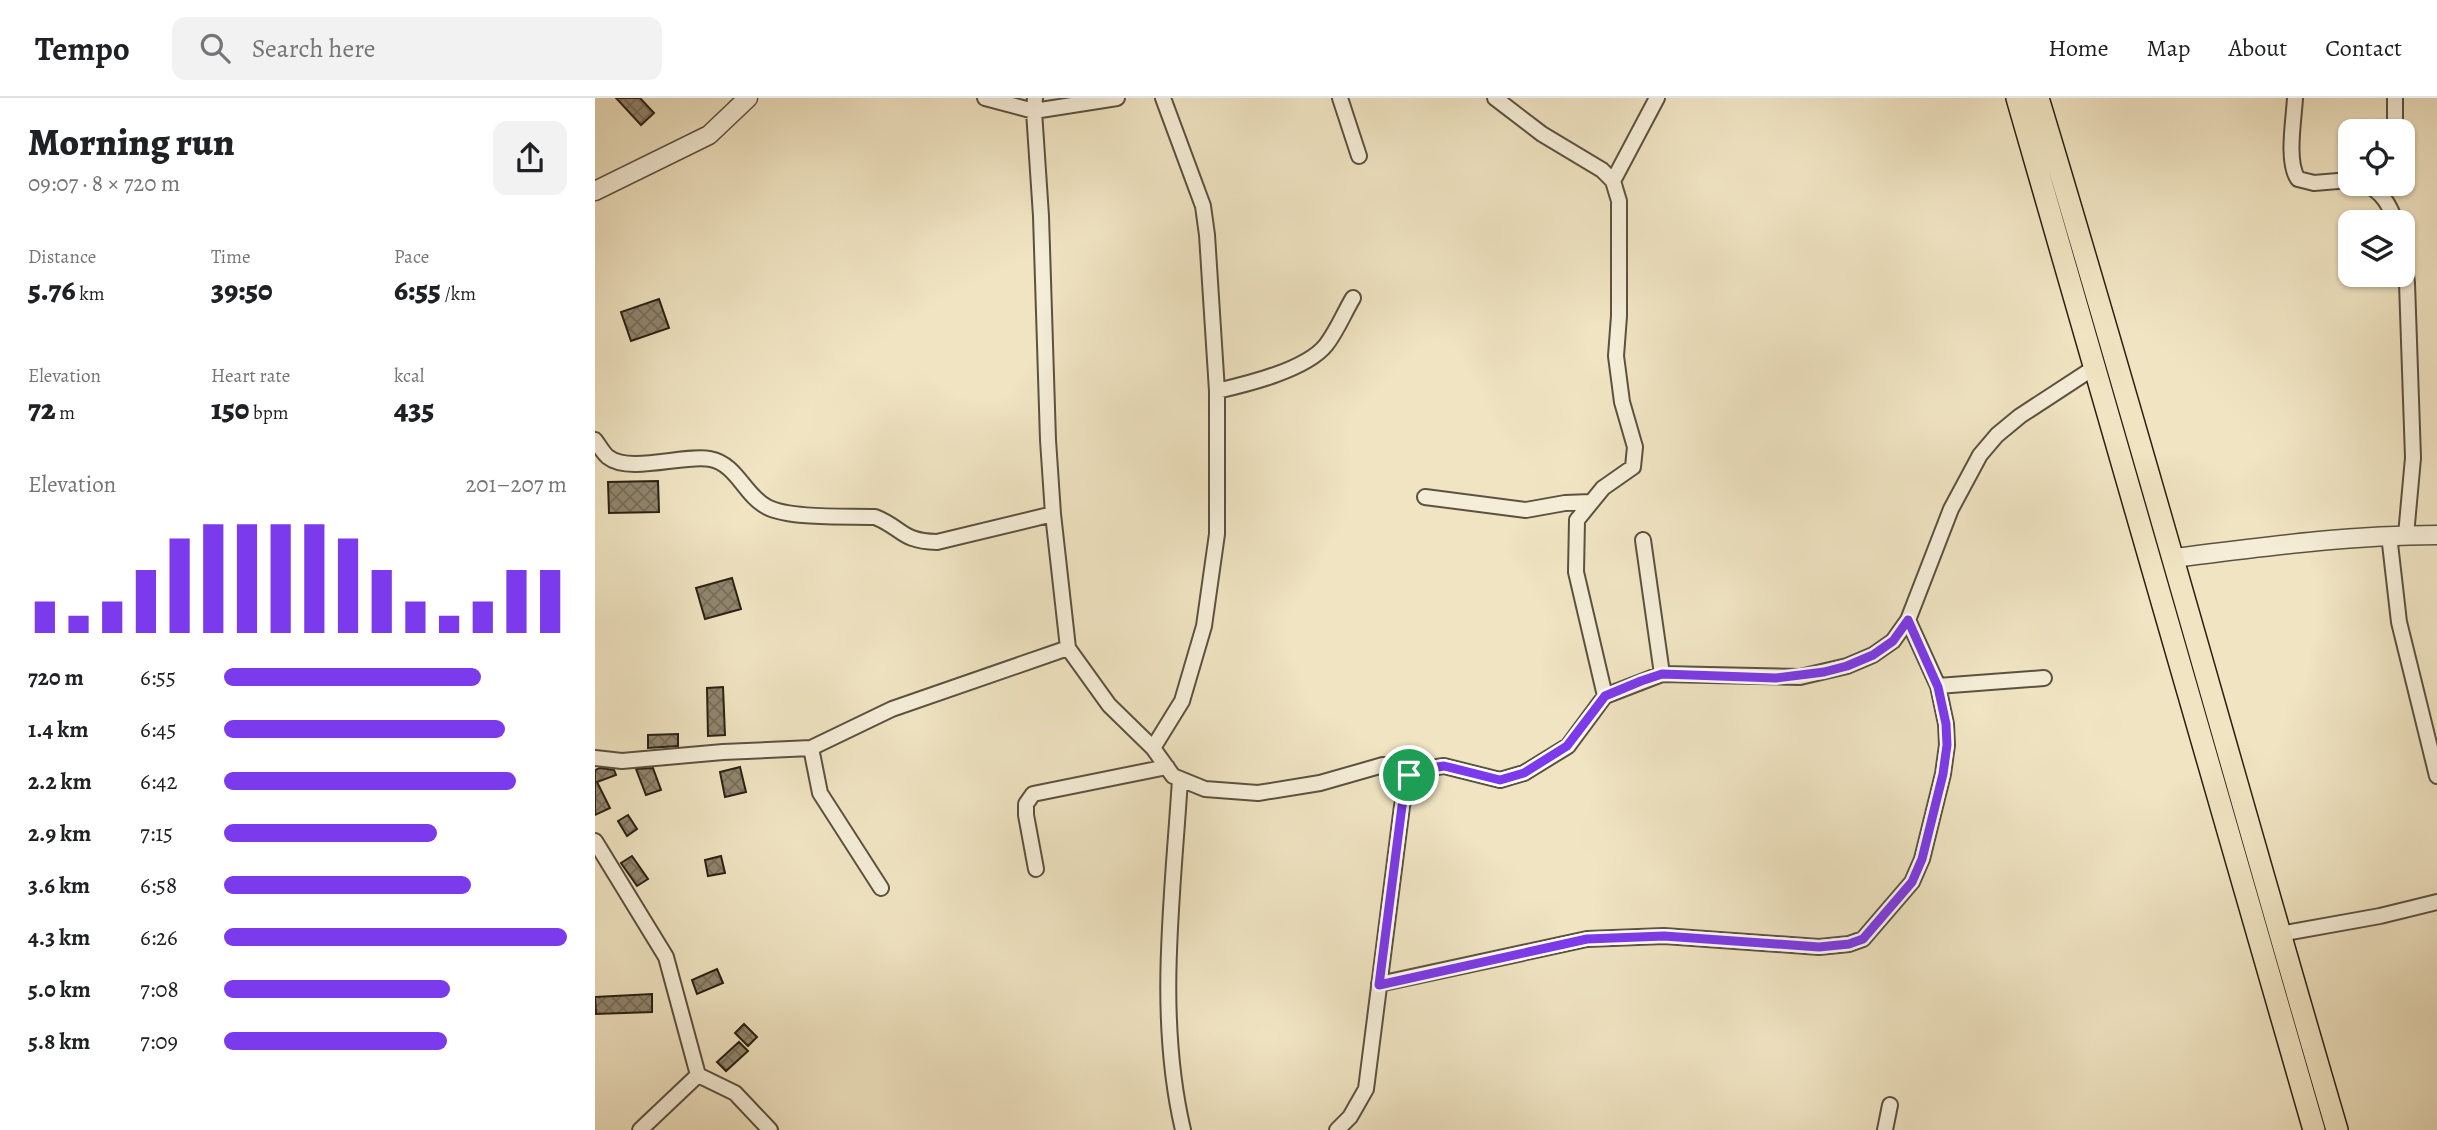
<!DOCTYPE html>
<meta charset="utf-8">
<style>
:root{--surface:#fff;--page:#f2f2f2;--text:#202124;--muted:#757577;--line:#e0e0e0;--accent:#7c3aed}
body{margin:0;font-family:Alegreya,serif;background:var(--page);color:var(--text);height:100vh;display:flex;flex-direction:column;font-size:26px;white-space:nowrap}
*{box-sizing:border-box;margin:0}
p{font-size:23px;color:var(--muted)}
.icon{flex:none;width:38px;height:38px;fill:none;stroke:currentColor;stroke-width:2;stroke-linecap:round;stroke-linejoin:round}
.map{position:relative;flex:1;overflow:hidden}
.sheet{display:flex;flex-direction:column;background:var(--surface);width:595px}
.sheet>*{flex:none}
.buttons{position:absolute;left:1743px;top:21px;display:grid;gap:14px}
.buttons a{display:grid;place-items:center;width:77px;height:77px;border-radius:14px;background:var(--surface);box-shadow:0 2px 5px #0004;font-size:35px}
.pin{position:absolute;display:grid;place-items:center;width:60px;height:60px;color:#fff;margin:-30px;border:4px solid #fff;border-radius:50%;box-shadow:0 2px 7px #0007}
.round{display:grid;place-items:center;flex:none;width:74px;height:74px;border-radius:14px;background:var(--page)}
.summary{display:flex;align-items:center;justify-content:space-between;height:119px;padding:0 28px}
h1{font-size:38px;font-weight:800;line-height:52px}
.metrics{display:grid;grid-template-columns:repeat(3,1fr);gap:10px;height:119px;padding:7px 28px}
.metrics div{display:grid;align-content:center}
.metrics b{font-size:30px;font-weight:800}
.metrics small{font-size:19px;font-weight:400}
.metrics p{font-size:19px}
.chart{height:196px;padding:14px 28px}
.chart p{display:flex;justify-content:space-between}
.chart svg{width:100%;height:126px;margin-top:7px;stroke:var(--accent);stroke-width:6}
ul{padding:0 28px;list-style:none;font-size:23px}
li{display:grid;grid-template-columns:112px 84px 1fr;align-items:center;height:52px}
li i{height:18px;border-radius:9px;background:var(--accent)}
header{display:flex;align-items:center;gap:42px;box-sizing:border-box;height:98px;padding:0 35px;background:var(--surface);border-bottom:2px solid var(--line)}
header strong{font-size:33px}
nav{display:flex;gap:38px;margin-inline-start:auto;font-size:24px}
.search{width:490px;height:63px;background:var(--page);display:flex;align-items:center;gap:18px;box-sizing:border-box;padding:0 24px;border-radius:14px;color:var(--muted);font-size:26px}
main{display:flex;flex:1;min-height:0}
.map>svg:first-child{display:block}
.building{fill:url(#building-cross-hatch);stroke:#2b2114;stroke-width:2}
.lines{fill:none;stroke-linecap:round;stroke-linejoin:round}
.minor-casing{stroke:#5c5240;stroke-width:18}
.tertiary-casing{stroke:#5c5240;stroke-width:21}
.primary-casing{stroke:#2b2114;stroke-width:24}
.minor{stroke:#f5edd7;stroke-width:14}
.tertiary{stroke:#f5edd7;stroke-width:18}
.primary{stroke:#f0e4c2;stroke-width:21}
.route-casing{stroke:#fff;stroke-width:14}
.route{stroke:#7c3aed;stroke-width:9}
</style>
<header>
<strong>Tempo</strong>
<div class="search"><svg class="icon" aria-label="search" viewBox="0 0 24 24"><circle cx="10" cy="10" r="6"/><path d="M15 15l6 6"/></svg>Search here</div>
<nav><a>Home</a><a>Map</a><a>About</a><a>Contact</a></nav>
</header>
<main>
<section class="sheet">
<div class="summary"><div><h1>Morning run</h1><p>09:07 · 8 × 720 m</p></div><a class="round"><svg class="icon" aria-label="share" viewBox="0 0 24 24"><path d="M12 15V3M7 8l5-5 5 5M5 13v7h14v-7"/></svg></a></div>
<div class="metrics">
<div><p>Distance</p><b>5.76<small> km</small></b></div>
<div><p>Time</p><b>39:50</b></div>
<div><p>Pace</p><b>6:55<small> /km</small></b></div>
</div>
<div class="metrics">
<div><p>Elevation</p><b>72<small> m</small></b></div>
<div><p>Heart rate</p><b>150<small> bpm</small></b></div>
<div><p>kcal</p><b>435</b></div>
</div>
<div class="chart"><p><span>Elevation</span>201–207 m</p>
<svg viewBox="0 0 160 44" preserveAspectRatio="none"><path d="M5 44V33M15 44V38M25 44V33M35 44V22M45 44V11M55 44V6M65 44V6M75 44V6M85 44V6M95 44V11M105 44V22M115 44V33M125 44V38M135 44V33M145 44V22M155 44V22"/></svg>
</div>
<ul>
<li><b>720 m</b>6:55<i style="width:75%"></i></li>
<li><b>1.4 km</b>6:45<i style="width:82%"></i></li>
<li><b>2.2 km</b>6:42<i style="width:85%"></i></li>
<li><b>2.9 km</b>7:15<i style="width:62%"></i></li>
<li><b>3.6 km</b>6:58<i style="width:72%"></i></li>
<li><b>4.3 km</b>6:26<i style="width:100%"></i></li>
<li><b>5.0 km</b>7:08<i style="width:66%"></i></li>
<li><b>5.8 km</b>7:09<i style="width:65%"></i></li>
</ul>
</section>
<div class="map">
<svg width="1842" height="1032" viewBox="0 0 1842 1032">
<defs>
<pattern id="building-cross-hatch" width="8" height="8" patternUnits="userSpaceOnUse" patternTransform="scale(1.75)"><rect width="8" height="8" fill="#91866e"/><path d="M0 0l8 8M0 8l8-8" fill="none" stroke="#776d59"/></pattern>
</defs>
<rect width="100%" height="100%" fill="#f0e4c2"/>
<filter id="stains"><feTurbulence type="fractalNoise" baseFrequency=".00286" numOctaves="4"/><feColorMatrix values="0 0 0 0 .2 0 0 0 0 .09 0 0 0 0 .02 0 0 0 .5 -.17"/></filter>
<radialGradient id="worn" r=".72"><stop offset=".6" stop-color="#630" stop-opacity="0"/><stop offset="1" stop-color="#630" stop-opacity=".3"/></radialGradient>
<path class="building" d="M21,0H45L59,15L46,27Z
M64,201L74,230L36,243L26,214Z
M63,383L64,414L14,415L13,384Z
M137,480L146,511L110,521L101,490Z
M128,589L130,637L113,638L112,590Z
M83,636V648L53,650V637Z
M145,669L151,694L130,699L125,674Z
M5,670L19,672L21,677L2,684L15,710L0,717V672Z
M58,670L66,692L51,697L41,671Z
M33,717L42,731L32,738L23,723Z
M37,758L53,781L42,788L26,765Z
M126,758L130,775L113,778L110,762Z
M122,871L128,885L102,896L97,882Z
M57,896V914L1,916L0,899Z
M149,926L162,939L153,948L140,935Z
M144,944L153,953L131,973L122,964Z"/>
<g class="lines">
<defs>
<path id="minor" d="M390,0L439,13L446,118L453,342L458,416L473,550L514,607L558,650L578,678L610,691L663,695L725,685L788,667L805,668L814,677
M440,0L439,13L522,0
M745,0L764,58
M900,0L947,36L1007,72L1018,83L1024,103V218L1021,258L1027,304L1040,349L1038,369L1008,390L982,422L981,474L1010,598
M1700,0C1699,21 1691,64 1703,81L1719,85L1755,82
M1800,33V0
M1018,83L1062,0
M1770,86C1788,94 1794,107 1801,124
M1808,151L1812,185L1818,360L1811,437
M622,293C652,286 711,272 731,247C742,233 749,215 758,200
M0,342C4,347 8,355 13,359C34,376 90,356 115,361C142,366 149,397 172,409C195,421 253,418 280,419C308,430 305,443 342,444L458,416
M830,399L931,412L970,405L996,404
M1794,437L1804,524L1842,678
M1048,442L1067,576
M1343,588L1449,580
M216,650L225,695L286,790
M558,650L587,603L609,528L622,436V293L612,137L608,108L568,0
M0,660L27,663L128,654L216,650L297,611L473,550
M585,681C578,797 561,917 588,1032
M0,743L71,859L103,977L140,995L175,1032
M441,771L431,717V706L438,696L572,669
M1685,836L1785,818L1842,804
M784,886L992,841L1069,838L1224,849L1254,846L1268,841L1317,784L1327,761L1348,676L1352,647L1351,626L1343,588L1313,522
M45,1032L103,977
M742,1032L755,1019L771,991L807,708L814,677L822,672L849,668L905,682L929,675L973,648L1010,598L1067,576L1205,579L1252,568L1278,557L1298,543L1313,522L1356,411L1385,357L1402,337L1425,318L1500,269
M1290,1032L1295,1007"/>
<path id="tertiary" d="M0,93L114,37L153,0
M1579,460C1667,449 1754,437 1842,437"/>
<path id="primary" d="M1422,0L1719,1032
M1443,0C1547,343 1641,688 1742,1032"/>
</defs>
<use href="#minor" class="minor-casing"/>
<use href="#tertiary" class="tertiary-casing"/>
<use href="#primary" class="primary-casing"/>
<use href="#minor" class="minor"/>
<use href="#tertiary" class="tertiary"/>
<use href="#primary" class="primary"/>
</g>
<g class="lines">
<defs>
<path id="route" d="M1313,522L1343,589L1351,626L1352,647L1348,676L1327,761L1317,784L1268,841L1254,846L1224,849L1069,838L992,841L784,887L807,708L814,677L822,672L849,668L905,682L929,675L972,648L1010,598L1046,583L1067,576L1181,580L1229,574L1252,568L1278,557L1298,543Z"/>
</defs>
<use href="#route" class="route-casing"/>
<use href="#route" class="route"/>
</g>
<rect width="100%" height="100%" filter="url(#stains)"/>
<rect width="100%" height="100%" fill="url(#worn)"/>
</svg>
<div class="buttons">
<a><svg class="icon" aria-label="locate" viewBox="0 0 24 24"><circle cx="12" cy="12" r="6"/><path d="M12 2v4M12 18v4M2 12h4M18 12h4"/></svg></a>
<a><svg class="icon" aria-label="layers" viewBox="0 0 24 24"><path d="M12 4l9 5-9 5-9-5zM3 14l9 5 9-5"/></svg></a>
</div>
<div class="pin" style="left:814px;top:677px;background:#1e9e55"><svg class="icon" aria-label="arrive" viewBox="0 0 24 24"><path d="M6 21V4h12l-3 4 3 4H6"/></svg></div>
</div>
</main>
